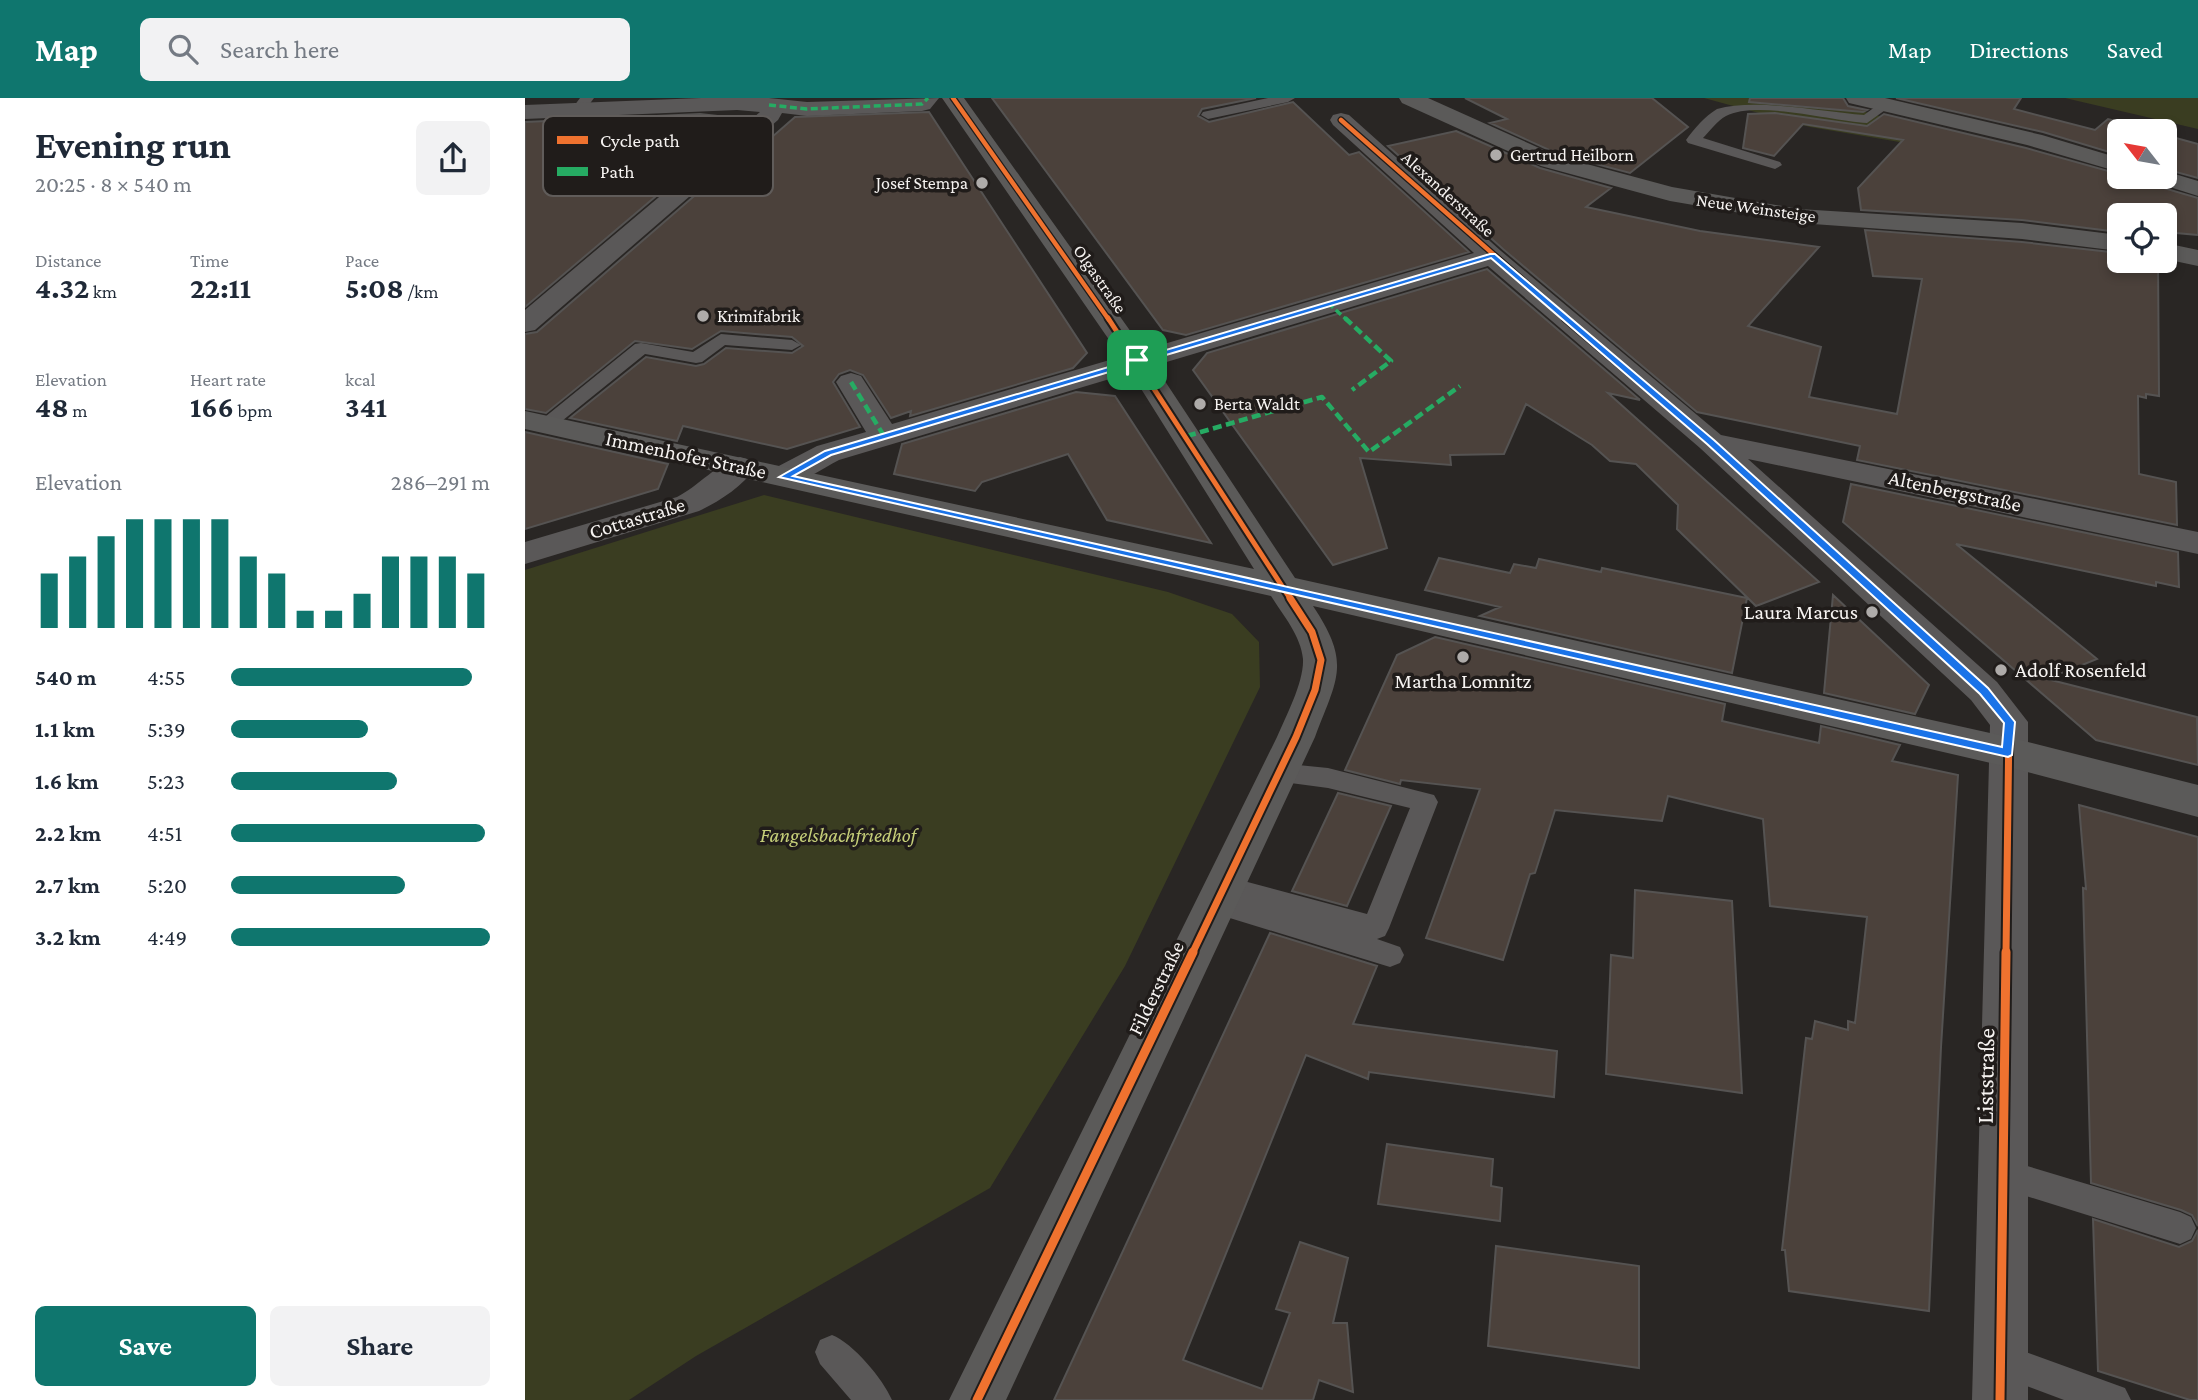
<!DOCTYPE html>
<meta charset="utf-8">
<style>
:root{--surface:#fff;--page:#f2f2f3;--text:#1f2937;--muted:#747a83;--accent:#0f766e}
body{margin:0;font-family:"Crimson Pro",serif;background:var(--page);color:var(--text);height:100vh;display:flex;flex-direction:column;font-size:26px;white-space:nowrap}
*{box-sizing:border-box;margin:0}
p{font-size:23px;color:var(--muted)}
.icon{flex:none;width:38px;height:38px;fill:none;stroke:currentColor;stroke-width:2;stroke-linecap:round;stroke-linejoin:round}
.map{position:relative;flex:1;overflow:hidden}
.side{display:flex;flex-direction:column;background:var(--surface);width:525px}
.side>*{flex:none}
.needle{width:46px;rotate:301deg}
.controls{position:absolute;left:1582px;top:21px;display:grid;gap:14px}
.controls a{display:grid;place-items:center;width:70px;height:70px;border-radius:10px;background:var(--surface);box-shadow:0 4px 10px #0003;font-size:35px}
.pin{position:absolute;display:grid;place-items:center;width:60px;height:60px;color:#fff;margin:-30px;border-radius:14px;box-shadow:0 4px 10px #0006}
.round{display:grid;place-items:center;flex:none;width:74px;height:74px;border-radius:10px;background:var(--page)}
.headline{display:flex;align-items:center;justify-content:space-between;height:119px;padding:0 35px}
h1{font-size:38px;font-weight:700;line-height:52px}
.figures{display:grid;grid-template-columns:repeat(3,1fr);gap:10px;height:119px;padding:7px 35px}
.figures div{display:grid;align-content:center}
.figures b{font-size:30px;font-weight:700}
.figures small{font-size:19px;font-weight:400}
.figures p{font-size:19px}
.chart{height:196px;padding:14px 35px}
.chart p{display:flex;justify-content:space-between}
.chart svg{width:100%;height:126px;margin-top:7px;stroke:var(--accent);stroke-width:6}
.cta{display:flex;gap:14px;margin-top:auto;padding:14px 35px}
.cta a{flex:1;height:80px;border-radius:10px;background:var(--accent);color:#fff;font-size:28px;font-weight:700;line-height:80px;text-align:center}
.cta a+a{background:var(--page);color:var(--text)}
ul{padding:0 35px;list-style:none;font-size:23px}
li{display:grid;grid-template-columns:112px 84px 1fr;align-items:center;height:52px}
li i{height:18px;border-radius:9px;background:var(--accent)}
header{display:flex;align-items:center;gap:42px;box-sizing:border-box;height:98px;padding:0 35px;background:var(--accent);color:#fff}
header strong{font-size:33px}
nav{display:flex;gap:38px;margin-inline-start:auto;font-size:24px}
.search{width:490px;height:63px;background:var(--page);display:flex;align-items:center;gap:18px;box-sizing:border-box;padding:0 24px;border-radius:10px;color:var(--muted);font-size:26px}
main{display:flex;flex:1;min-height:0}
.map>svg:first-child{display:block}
.green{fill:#3a3d21}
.building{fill:#4b413b;stroke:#555352;stroke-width:2}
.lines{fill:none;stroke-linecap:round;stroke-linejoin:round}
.lane{fill:#5a5858;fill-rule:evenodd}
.street{fill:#5a5858;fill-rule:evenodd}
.secondary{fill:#5b5a59;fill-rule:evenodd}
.quiet-far1{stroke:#26ab63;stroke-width:3.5;stroke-dasharray:7 3.5;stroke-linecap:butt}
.quiet{stroke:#26ab63;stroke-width:4.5;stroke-dasharray:9 4.5;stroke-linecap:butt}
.cycleway-far3-casing{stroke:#201c1a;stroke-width:7}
.cycleway-far2-casing{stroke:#201c1a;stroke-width:9}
.cycleway-far1-casing{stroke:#201c1a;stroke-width:11}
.cycleway-casing{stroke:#201c1a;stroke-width:13}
.cycleway-far3{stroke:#ef722f;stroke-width:4.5}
.cycleway-far2{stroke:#ef722f;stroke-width:5}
.cycleway-far1{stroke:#ef722f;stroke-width:7}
.cycleway{stroke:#ef722f;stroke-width:9}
.route{fill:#1a73e8;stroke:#fff;stroke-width:2;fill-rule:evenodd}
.poi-dot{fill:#aeaba9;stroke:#201c1a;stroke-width:2.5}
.labels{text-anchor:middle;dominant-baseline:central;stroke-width:7;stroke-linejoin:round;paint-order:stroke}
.far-poi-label{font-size:18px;fill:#f6f3f1;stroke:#201c1a;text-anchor:start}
.far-street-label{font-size:18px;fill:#f6f3f1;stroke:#201c1a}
.street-label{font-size:21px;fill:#f6f3f1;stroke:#201c1a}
.poi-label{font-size:21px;fill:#f6f3f1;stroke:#201c1a;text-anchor:end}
.park-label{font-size:21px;font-style:italic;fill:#c6cf79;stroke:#201c1a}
.near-street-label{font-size:24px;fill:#f6f3f1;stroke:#201c1a}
.key{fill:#201c1a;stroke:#605c5a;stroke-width:2}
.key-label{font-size:19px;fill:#f6f3f1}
</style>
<header>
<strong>Map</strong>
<div class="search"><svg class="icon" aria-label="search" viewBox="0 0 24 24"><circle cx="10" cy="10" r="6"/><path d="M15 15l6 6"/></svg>Search here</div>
<nav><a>Map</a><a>Directions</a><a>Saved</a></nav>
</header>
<main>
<section class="side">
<div class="headline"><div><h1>Evening run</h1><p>20:25 · 8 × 540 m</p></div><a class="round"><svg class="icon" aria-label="share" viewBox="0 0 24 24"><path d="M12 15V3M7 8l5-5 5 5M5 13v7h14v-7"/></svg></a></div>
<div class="figures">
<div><p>Distance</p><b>4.32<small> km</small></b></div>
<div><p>Time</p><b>22:11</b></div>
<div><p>Pace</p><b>5:08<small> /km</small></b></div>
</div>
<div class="figures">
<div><p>Elevation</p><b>48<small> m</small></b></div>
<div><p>Heart rate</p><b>166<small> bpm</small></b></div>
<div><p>kcal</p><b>341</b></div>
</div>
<div class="chart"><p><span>Elevation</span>286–291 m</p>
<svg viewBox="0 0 160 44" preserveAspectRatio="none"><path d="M5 44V25M15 44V19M25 44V12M35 44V6M45 44V6M55 44V6M65 44V6M75 44V19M85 44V25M95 44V38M105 44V38M115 44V32M125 44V19M135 44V19M145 44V19M155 44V25"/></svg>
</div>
<ul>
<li><b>540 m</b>4:55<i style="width:93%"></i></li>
<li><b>1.1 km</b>5:39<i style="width:53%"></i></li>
<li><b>1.6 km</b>5:23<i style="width:64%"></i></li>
<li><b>2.2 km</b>4:51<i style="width:98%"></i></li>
<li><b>2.7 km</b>5:20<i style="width:67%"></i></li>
<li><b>3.2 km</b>4:49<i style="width:100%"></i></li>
</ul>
<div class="cta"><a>Save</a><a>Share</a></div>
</section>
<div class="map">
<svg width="1673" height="1302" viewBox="0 0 1673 1302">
<rect width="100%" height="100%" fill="#292624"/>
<path class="green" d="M1179,0H1287L1589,80L1285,29Z
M1540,0H1673V31Z
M239,397L643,494L707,516L734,544L735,589L600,868L465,1090L171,1258L104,1302H0V472Z"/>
<path class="building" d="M467,0H731L677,11L673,18L684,24L768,4L824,57L834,54L944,154L661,237L638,232Z
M940,0H1127L1163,29L1105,75L1033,56L965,25L982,21Z
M1225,0H1318L1323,8L1342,12L1338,14L1224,4Z
M1371,0H1496L1489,11L1570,32L1583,21L1627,33H1594V57L1518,34Z
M404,14L562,255L548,270L385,318L386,313L366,320L338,277L325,272L314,276L308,284L335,329L262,351L158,328L152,343L45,320L121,259L171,268L179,266L201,250L267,255L278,248L267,239L196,233L167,251L110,243L21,315L0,311V236L12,234L227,48L231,53L270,19Z
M1250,15L1342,28L1359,16L1501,50L1594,76V79H1622L1628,87L1673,100V137L1640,134V117H1594V134L1497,122L1336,112L1333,90L1378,42L1278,26L1249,58L1218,50L1223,16Z
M175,16L210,20L215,27L0,209V24Z
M931,33L1015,70L1086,90L1061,109L1175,133L1294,149L1223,228L1296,249L1284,299L1372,316L1397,181L1348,178L1340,132L1497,144L1594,155V163H1633L1634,298L1621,296V300L1613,298L1614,376L1651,384L1652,427L1332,362L1335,348L1172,314L978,151L863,48Z
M1640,37L1673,46V80L1640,71Z
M962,171L1115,302L1083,295L1294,484L1231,508L1152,431L1153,407L1111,366L1085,363L1067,347L1001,306L979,356L925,357L926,367L835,360L862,450L808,467L668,272L682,255Z
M551,294L590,298L686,445L582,422L543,356L457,384L450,393L369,376L377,346Z
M0,334L143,366L133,391L0,431Z
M1326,386L1653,454L1654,489L1631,484V488L1431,446L1572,561L1522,581L1672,619L1673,667L1571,642L1318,424Z
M914,460L985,475L989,466L1011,470L1014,461L1076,474L1077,470L1222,500L1207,575L955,518L975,509L900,492Z
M1308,497L1404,587L1390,616L1299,595Z
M910,539L1200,606L1197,623L1294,645L1296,628L1375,647L1367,663L1433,677L1416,949L1404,1213L1264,1193L1260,1152H1257L1281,940L1287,941L1290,923L1323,932V923L1330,925L1342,819L1245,808L1238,721L1143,698L1137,723L1030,712L1010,775L1005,776L978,862L901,840L955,691L876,682L875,686L820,672L872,557Z
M813,695L866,708L822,808L767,793Z
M1554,707L1673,739V1128L1667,1117L1656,1112L1566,1085L1558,790L1561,791Z
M1110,792L1207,803L1217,995L1081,976L1086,857L1108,860Z
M745,835L852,868L828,926L1032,953L1029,999L844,974L843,981L781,957L658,1262L737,1291L765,1215L751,1211L775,1144L823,1160L808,1225H822L828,1294L794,1282L788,1302H529Z
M862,1046L968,1061L966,1088L977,1090L975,1123L853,1106Z
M1568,1121L1654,1149L1667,1143L1673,1132V1302H1665L1573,1273Z
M971,1148L1114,1168V1270L963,1248Z"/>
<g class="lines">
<path class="lane" d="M55,0H69L58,15H48L46,12Z
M743,0H770L763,4L683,21L676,17L678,14Z
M1358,3L1365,7L1363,10L1342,25C1307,23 1232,2 1201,18C1192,23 1185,33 1178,40L1255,64L1257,67L1250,71L1163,45L1161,42C1169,31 1180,18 1192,11C1231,0 1297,14 1339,17Z
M196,236L267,242L276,247L267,252L200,247L177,264L171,265L120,256L27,331L20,333L10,327L110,246L116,245L168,254Z
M753,665L803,670L909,697L913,704L864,830L860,838L852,841L875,849L879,857L875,865L865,869L682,813L678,805L682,797L689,795L687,789L691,781L700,778L842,816L885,710L803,690L744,682L741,675L744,668Z
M1479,1061L1655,1114L1666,1119L1671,1130L1666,1141L1655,1146L1479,1091L1468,1087L1463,1076L1468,1065Z
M307,1237C328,1245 358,1281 367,1302H326L295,1266L290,1254L295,1242Z
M1476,1245L1600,1290L1606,1302H1539L1464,1274L1459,1262L1464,1250Z"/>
<path class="street" d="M176,0H244L282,4L414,0L405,11L397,13L282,18L257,15L253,22L10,232L0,234V212L235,14L212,12L0,21V7Z
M816,15L824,17L976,153L1196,337L1673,434V456L1223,361L1472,584L1503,624V1302H1447L1465,627L1446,602L1175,350L963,168L314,362C294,372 271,391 248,385L243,378L248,371L292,348L341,334L311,284L316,278L326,275L336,278L367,326L949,155L808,27L805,22L808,17Z
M215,359L226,362L231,369C218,388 195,403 174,413L0,466V444L152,399C174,388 192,365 215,359Z"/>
<path class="secondary" d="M417,0H439L626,262L770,480L1483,639L1673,687V719L1483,669L788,508C826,565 813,579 790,639L481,1302H424L752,639C761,618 779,584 778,561C776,538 758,517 746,498L0,331V313L729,471L598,262Z
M874,0H903L1032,58L1147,89L1274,111L1497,125L1594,137V153L1497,141L1274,125L1145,103L1016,68L877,5Z
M1321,0H1360L1517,37L1594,60V74L1502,47L1324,5Z
M1640,73L1673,83V98L1629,84L1625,79H1640Z
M1640,145L1673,152V168L1640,161Z"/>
<path class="quiet-far1" d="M244,7L282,11L397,6L403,0
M803,205L822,222"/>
<path class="quiet" d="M820,220L866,263L827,292
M326,284L359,338
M662,338L797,299L844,354L935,288
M259,378L303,355L612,262"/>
<defs>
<path id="cycleway-far3" d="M428,0L584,222
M816,22L1043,222"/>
<path id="cycleway-far2" d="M583,220L766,502
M1040,220L1186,344L1359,502"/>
<path id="cycleway-far1" d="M1357,500L1459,593L1484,624L1481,856
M667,856L771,639L790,592L796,562L787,534L765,500"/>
<path id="cycleway" d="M452,1302L668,854
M1475,1302L1481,854"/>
</defs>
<use href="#cycleway-far3" class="cycleway-far3-casing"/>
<use href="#cycleway-far2" class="cycleway-far2-casing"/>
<use href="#cycleway-far1" class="cycleway-far1-casing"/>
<use href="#cycleway" class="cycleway-casing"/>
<use href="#cycleway-far3" class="cycleway-far3"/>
<use href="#cycleway-far2" class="cycleway-far2"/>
<use href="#cycleway-far1" class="cycleway-far1"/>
<use href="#cycleway" class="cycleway"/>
</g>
<path class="route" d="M965,156H970L1189,342L1463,590L1490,624L1487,657L1483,659L254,379L300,353ZM966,160L1182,346L1455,596L1479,625L1477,649L268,378L306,357Z"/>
<g class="poi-dot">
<circle cx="971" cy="57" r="7"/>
<circle cx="457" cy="85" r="7"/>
<circle cx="178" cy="218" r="7"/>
<circle cx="675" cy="306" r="7"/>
<circle cx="1347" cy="514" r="7"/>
<circle cx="938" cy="559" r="7"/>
<circle cx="1476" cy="572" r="7"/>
</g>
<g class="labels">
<g class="far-poi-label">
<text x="985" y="57">Gertrud Heilborn</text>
<text x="443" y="85" text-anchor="end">Josef Stempa</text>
<text x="192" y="218">Krimifabrik</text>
<text x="689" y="306">Berta Waldt</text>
</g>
<g class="far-street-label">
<text transform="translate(923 96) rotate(42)">Alexanderstraße</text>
<text transform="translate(1231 110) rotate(8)">Neue Weinsteige</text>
<text transform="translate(575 181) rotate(55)">Olgastraße</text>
</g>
<g class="street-label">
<text transform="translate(161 357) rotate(12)">Immenhofer Straße</text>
<text transform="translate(1430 393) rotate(12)">Altenbergstraße</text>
<text transform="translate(112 420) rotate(-17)">Cottastraße</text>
<text transform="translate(631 890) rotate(-64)">Filderstraße</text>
</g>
<g class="poi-label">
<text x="1333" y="514">Laura Marcus</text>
<text x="1490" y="572" text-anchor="start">Adolf Rosenfeld</text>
<text x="938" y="583" text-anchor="middle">Martha Lomnitz</text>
</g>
<g class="park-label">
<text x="313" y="737">Fangelsbachfriedhof</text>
</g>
<g class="near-street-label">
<text transform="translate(1460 978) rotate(-89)">Liststraße</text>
</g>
</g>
<rect x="18" y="18" width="230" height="80" rx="10" class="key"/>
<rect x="32" y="38" width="31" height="8" fill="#ef722f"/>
<rect x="32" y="69" width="31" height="9" fill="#26ab63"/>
<g class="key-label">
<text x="75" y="49">Cycle path</text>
<text x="75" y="80">Path</text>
</g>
</svg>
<div class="controls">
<a><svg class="needle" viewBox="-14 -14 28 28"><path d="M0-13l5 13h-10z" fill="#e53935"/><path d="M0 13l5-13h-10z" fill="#747a83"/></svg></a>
<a><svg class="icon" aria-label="locate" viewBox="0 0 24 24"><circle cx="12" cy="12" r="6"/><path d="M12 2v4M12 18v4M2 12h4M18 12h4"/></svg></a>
</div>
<div class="pin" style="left:612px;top:262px;background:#1e9e55"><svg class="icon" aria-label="arrive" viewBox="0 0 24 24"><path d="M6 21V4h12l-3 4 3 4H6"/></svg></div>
</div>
</main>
